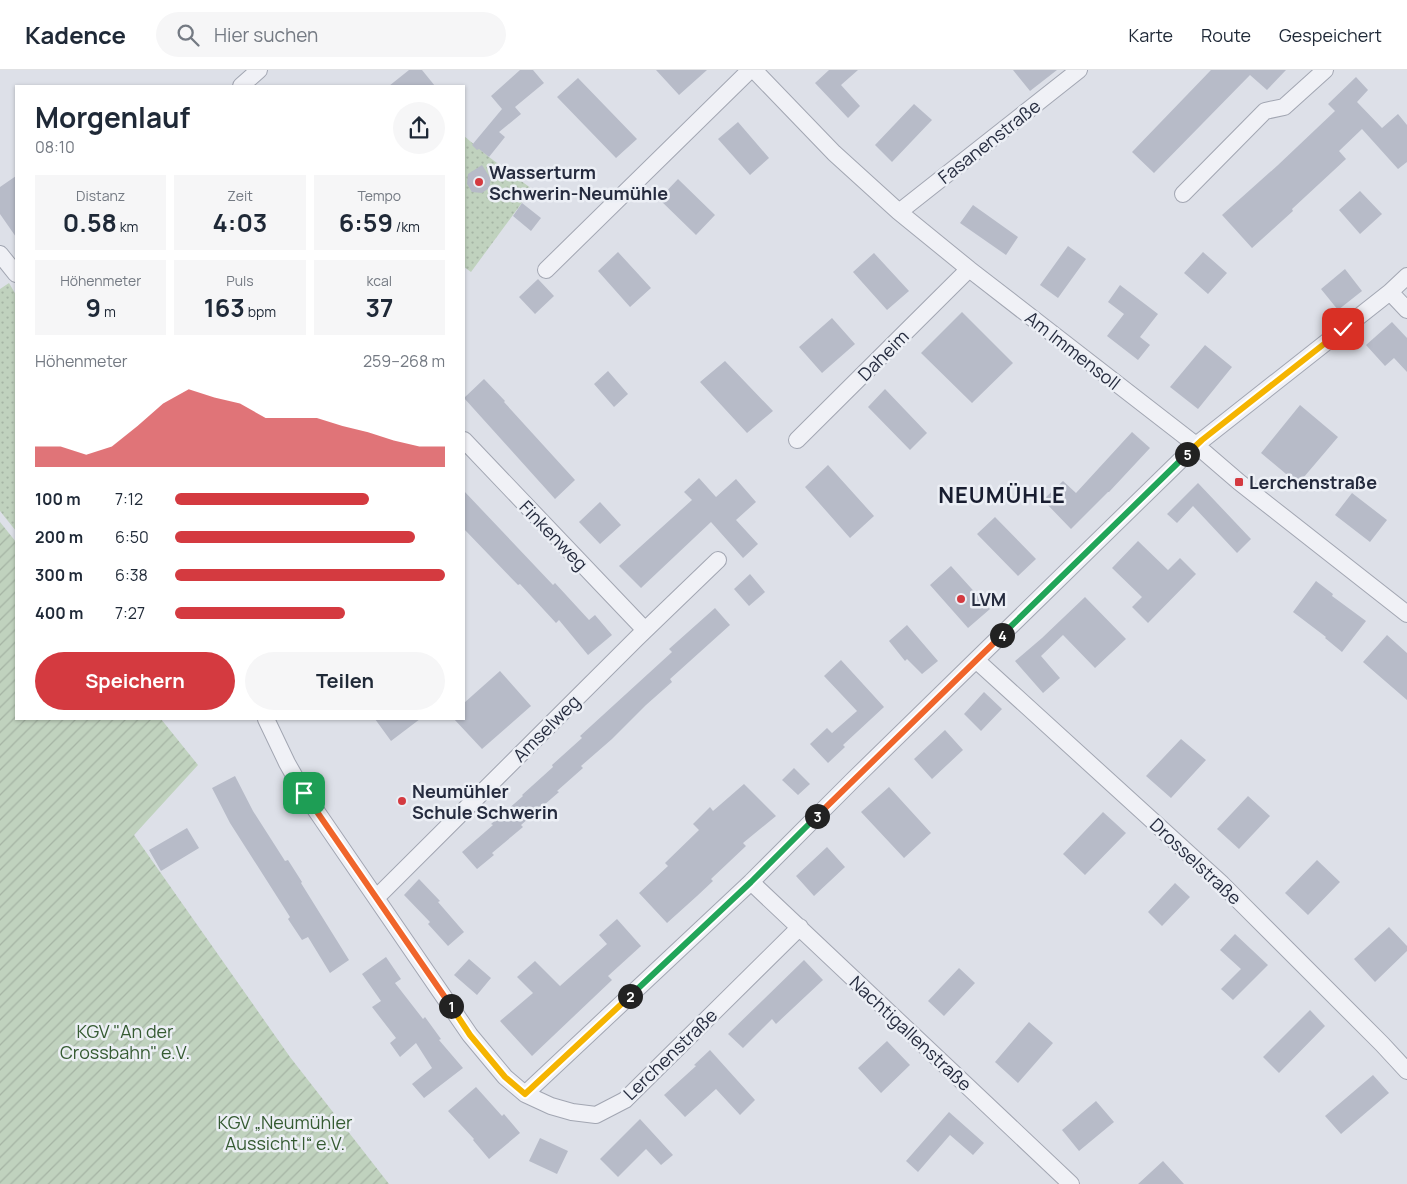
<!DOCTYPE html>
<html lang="de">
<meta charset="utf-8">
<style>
:root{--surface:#fff;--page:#f6f6f7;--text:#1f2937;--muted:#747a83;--line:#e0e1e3;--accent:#d43a40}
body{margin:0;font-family:Manrope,sans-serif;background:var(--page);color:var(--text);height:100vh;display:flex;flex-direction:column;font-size:19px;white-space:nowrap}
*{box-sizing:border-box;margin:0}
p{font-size:16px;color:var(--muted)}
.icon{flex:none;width:28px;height:28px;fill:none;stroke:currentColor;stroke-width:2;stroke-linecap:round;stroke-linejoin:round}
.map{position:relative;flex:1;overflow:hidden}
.details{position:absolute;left:15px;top:15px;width:450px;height:635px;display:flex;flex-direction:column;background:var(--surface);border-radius:0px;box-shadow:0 1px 4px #0004}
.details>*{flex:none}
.pin{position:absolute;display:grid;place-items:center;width:42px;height:42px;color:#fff;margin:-21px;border-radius:10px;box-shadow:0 2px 8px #0006}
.km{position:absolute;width:25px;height:25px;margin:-12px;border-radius:50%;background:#222;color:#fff;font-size:14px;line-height:25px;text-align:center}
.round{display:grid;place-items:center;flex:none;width:52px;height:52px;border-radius:26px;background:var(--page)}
.summary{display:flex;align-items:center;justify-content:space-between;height:85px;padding:0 20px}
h1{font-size:28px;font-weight:700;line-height:38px}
.metrics{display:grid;grid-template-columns:repeat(3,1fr);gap:8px;height:85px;padding:5px 20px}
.metrics div{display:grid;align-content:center;border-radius:0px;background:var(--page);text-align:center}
.metrics b{font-size:25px;font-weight:700}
.metrics small{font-size:14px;font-weight:400}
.metrics p{font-size:14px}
.chart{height:140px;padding:10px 20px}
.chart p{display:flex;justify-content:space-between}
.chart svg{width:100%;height:90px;margin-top:5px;fill:var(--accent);opacity:.7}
.cta{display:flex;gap:10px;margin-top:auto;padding:10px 20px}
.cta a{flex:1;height:58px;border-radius:30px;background:var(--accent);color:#fff;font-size:20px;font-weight:700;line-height:58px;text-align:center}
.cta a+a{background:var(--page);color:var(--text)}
ul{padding:0 20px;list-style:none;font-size:16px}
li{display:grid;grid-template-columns:80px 60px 1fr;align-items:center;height:38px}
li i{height:12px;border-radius:6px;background:var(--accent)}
header{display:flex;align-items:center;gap:30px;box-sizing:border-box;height:70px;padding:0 25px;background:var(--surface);border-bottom:1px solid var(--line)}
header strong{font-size:24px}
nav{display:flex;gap:28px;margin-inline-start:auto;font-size:18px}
.search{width:350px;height:45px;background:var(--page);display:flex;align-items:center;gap:12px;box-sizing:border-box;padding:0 18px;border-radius:28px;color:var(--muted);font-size:19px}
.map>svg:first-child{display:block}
.grass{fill:url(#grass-dots)}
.garden{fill:url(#garden-furrows)}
.building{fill:#b7bbc8}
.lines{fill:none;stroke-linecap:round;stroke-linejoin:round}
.street-casing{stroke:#a2a6b2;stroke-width:18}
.street{stroke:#f0f1f6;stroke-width:16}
.split-1-casing{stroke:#fff;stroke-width:10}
.split-2-casing{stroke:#fff;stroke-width:10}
.split-3-casing{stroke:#fff;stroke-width:10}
.split-4-casing{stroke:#fff;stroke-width:10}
.split-5-casing{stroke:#fff;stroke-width:10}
.split-6-casing{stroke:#fff;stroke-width:10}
.split-1{stroke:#f0652b;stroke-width:6}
.split-2{stroke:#f5b400;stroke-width:6}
.split-3{stroke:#22a559;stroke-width:6}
.split-4{stroke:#f0652b;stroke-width:6}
.split-5{stroke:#22a559;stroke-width:6}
.split-6{stroke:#f5b400;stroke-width:6}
.poi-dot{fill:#d43a40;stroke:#eceff5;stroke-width:2}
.labels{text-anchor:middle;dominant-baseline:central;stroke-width:5;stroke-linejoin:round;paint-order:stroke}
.street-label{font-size:18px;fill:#262c3f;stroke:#eceff5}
.poi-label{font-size:18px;font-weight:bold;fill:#262c3f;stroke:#eceff5;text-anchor:start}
.park-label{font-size:18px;fill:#355b32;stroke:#eceff5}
.district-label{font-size:22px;font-weight:bold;letter-spacing:1px;fill:#181d30;stroke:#eceff5}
</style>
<header>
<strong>Kadence</strong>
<div class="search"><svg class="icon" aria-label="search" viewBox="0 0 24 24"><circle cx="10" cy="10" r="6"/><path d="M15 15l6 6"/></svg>Hier suchen</div>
<nav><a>Karte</a><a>Route</a><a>Gespeichert</a></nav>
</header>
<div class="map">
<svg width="1407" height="1114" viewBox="0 0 1407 1114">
<defs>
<pattern id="grass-dots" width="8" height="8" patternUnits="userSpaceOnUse" patternTransform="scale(1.25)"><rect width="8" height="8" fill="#c0d2be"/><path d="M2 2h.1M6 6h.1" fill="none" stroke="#a5b4a4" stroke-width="1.8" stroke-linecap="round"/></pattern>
<pattern id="garden-furrows" width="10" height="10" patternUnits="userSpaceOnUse" patternTransform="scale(1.25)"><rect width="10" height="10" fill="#c0d2be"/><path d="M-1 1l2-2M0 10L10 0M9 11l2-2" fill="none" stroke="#a5b4a4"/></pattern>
</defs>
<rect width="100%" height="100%" fill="#dde0e8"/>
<path class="grass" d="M464,66L489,87L532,119L471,202L464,197Z
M9,213L16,225V461L0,441V219Z"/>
<path class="garden" d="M0,452L16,472V649H161L198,695L134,765L290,987L389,1114H0Z"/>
<path class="building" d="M409,0H422L435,16H389Z
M520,0H533L544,13L515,37L521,44L499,62L505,67L489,87L479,79L477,80L472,75L502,39L491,26Z
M656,0H707L679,25Z
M829,0H858L841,15L860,36L848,48L815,13Z
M1013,0H1057L1030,21Z
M1211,0H1286L1267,20L1250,5L1154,103L1132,82Z
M1356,7L1368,20L1357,32L1382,58L1398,44L1407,55V92L1398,99L1362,59L1339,81L1346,89L1292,139L1293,141L1252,178L1222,145L1278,95L1335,41L1328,34Z
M578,8L637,69L616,88L557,27Z
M914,34L932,50L892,92L875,75Z
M738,52L769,88L750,105L718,69Z
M482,95L491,109L489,118L482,123L472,122L467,114L468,104Z
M16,106V167L0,144V117Z
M678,109L715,145L696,165L659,129Z
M1360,121L1382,144L1360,164L1339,140Z
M522,133L541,148L531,161L513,146Z
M973,135L1018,167L1006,185L960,153Z
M1068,176L1086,189L1058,228L1040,215Z
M618,182L651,218L630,237L598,201Z
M1203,182L1227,203L1208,224L1184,203Z
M874,183L909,221L887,240L853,202Z
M1345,199L1362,221L1338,240L1321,219Z
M538,209L554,226L535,244L519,227Z
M1120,215L1158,244L1140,267L1150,275L1138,290L1107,266L1124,244L1108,232Z
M962,242L1013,293L972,333L921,283Z
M832,248L855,274L822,303L799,277Z
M1392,252L1407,268V302L1394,288L1385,296L1366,275Z
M1205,275L1232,297L1198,339L1170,317Z
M725,291L773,341L747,363L700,312Z
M608,301L628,324L614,337L594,314Z
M484,309L505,331L504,332L575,410L555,429L464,328Z
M885,319L927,363L910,380L868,337Z
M1300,335L1338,367L1298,414L1261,383Z
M1132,362L1150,378L1109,422H1108L1071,459L1043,430L1063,411L1076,423Z
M828,395L874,446L850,468L805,417Z
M699,408L716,427L736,409L756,432L736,450L758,474L743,488L711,452L641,518L619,496L692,430L684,422Z
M1198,413L1251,469L1237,483L1193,436L1177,453L1167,444Z
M464,421L553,515L555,513L589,550L595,545L612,565L588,585L559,550L556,553L520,514L518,515L464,459Z
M1352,423L1387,450L1370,472L1335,445Z
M600,432L621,455L600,474L579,452Z
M995,447L1036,489L1018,506L977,464Z
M1138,471L1168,500L1180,488L1196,504L1148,553L1132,537L1142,527L1112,498Z
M951,496L990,539L968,558L930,515Z
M750,504L765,522L749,536L734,519Z
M1316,511L1333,524L1332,526L1366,551L1342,582L1325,568L1326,567L1293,542Z
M1085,527L1126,569L1095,598L1063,565L1041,586L1060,608L1043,623L1015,591L1042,568Z
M715,538L730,555L670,609L672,612L646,635L612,669L581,696L583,698L557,721L559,722L521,755L523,757L492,783L494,785L477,799L462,782L493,755L491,754L523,726L522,725L553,697L552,695L582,668L580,666L672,582L669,579Z
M907,555L938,591L922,604L907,589L905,591L889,571Z
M1387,565L1407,583V630L1363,592Z
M841,590L884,637L843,675L845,677L828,693L810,674L827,658L832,663L857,641L824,606Z
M500,601L531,636L482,679L454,649H464V633Z
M984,622L1002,639L981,661L964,644Z
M375,649H420L391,671Z
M945,660L963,680L932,709L914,689Z
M1181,669L1206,690L1171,728L1146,706Z
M794,698L810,714L798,725L782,710Z
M235,706L253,741L285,791L288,790L302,812L301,813L349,890L330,903L308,867L302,870L288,849L290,847L230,753L212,718Z
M744,714L776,746L743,773L746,776L711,809L713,811L697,826L667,853L639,823L668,796L665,793L699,760L693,754L710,737L713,741Z
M889,717L931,763L904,788L861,742Z
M1248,726L1270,746L1239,779L1217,759Z
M1103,742L1126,763L1085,805L1063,784Z
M187,758L199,778L161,801L149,780Z
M827,777L845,797L814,826L796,806Z
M1317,790L1340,812L1308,845L1285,823Z
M419,809L440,831L438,832L464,862L448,876L428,854L430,852L404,825Z
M1175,813L1190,827L1162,856L1148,842Z
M617,849L641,876L608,906L612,910L532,986L500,951L533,923L517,907L535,891L560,916L607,874L599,865Z
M1389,857L1407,876V881L1375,912L1354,889Z
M1235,864L1268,895L1233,930L1221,919L1241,899L1220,880Z
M386,887L401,909L395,913L423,949L425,947L441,969L439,970L463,998L424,1028L412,1014L432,998L416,973L400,987L390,973L396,968L372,937L381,931L362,904Z
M469,889L491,908L477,925L454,905Z
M804,890L823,910L776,954L772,949L743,978L728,964Z
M959,898L975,913L944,946L928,931Z
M1310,940L1325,956L1279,1003L1263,987Z
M1029,952L1053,973L1018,1013L995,992Z
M887,971L910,995L881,1023L858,998Z
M710,980L755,1030L740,1045L716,1019L685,1047L664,1025L696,996L694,995Z
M1373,1005L1389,1023L1341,1064L1325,1046Z
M476,1017L502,1046L504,1044L520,1063L489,1089L473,1070L474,1069L448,1041Z
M1096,1031L1114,1052L1079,1081L1062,1060Z
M949,1042L984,1073L973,1085L950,1065L918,1102L906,1091Z
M640,1049L673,1085L661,1095L646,1079L618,1107L600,1089Z
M540,1068L568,1081L557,1104L529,1091Z
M1163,1091L1184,1114H1138Z"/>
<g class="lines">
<defs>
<path id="street" d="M754,0L834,83L899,142L969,199L1196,375L1239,412L1407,544
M241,16L259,0
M1183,124L1265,41L1284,37L1325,0
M899,142L1079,0
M0,184L16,204
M546,200L750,0
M1390,222L1407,240
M464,370L645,560
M797,370L969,199
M976,590L1222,814L1382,974L1407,1001
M266,649L287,693L304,723L470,965L505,1007L525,1024L551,1036L572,1042L596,1045L625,1030L800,857
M751,812L1071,1114
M376,828L637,568L718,490
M525,1024L751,812L853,710L1196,375L1390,222L1407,206"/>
</defs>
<use href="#street" class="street-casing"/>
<use href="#street" class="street"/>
</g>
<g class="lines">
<defs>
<path id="split-1" d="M304,723L451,936"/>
<path id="split-2" d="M451,936L470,965L505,1007L525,1024L630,926"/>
<path id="split-3" d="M630,926L751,812L817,746"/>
<path id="split-4" d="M817,746L1002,565"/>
<path id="split-5" d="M1002,565L1187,384"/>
<path id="split-6" d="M1187,384L1202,370L1343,259"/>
</defs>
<use href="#split-1" class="split-1-casing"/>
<use href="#split-2" class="split-2-casing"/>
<use href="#split-3" class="split-3-casing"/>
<use href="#split-4" class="split-4-casing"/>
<use href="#split-5" class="split-5-casing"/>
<use href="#split-6" class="split-6-casing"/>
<use href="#split-1" class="split-1"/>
<use href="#split-2" class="split-2"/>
<use href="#split-3" class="split-3"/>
<use href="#split-4" class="split-4"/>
<use href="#split-5" class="split-5"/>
<use href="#split-6" class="split-6"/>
</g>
<g class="poi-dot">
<circle cx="479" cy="112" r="5"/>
<rect x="1234" y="407" width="10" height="10" rx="2.5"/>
<circle cx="961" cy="529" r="5"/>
<circle cx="402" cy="731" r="5"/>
</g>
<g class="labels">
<g class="street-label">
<text transform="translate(989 71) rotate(-38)">Fasanenstraße</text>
<text transform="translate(1073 280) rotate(38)">Am Immensoll</text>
<text transform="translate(883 285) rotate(-45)">Daheim</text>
<text transform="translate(554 465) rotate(46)">Finkenweg</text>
<text transform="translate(546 658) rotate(-45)">Amselweg</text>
<text transform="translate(1196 791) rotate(43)">Drosselstraße</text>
<text transform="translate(911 963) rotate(43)">Nachtigallenstraße</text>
<text transform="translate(670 984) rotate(-44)">Lerchenstraße</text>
</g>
<g class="poi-label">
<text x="489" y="102">Wasserturm<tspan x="489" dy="21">Schwerin-Neumühle</tspan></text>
<text x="1249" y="412">Lerchenstraße</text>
<text x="971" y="529">LVM</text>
<text x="412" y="721">Neumühler<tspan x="412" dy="21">Schule Schwerin</tspan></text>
</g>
<g class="park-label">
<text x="125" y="961">KGV "An der<tspan x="125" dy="21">Crossbahn" e.V.</tspan></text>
<text x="285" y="1052">KGV „Neumühler<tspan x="285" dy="21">Aussicht I“ e.V.</tspan></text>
</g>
<g class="district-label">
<text x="1002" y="425">NEUMÜHLE</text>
</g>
</g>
</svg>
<div class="pin" style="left:304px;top:723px;background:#1e9e55"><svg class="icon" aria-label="arrive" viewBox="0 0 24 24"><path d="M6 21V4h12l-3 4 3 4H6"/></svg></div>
<div class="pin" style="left:1343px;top:259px;background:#d93025"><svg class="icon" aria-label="check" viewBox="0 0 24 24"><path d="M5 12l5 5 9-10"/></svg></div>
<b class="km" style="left:451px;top:936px">1</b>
<b class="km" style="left:630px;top:926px">2</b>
<b class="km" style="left:817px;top:746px">3</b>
<b class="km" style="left:1002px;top:565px">4</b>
<b class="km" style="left:1187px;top:384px">5</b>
<section class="details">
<div class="summary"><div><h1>Morgenlauf</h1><p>08:10</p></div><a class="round"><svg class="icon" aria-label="share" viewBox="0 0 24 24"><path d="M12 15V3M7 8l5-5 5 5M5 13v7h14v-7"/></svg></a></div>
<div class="metrics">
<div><p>Distanz</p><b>0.58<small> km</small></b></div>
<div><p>Zeit</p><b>4:03</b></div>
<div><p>Tempo</p><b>6:59<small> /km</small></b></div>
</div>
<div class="metrics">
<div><p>Höhenmeter</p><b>9<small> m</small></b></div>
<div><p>Puls</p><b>163<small> bpm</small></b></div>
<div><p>kcal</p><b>37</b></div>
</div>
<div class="chart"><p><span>Höhenmeter</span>259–268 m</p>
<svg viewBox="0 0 160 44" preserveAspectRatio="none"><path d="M0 44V34L10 34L20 38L30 34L40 24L50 13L60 6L70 10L80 13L90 20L100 20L110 20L120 24L130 27L140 31L150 34L160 34V44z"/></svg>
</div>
<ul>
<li><b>100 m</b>7:12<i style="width:72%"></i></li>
<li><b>200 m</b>6:50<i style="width:89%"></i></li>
<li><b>300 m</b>6:38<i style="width:100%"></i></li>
<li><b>400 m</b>7:27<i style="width:63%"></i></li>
</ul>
<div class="cta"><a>Speichern</a><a>Teilen</a></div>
</section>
</div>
